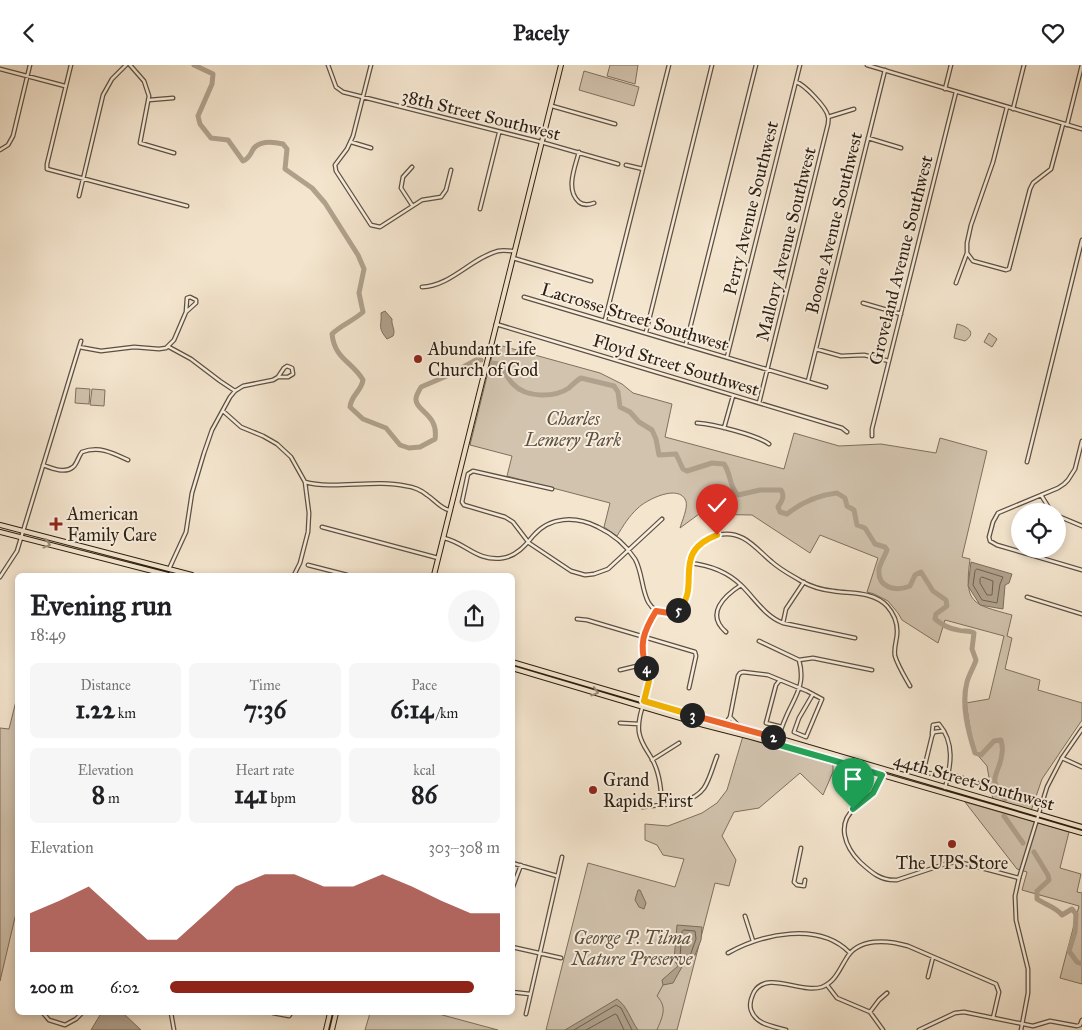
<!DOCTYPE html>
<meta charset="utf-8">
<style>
:root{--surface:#fff;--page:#f6f6f6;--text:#202124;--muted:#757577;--accent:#8f2418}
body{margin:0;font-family:"IM FELL Great Primer",serif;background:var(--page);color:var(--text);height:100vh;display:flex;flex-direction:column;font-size:19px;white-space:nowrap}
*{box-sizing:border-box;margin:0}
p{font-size:16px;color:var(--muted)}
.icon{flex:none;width:28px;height:28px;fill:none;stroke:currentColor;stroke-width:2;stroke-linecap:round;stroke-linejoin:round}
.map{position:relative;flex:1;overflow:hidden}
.sheet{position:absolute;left:15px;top:508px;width:500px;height:442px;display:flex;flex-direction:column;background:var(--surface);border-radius:8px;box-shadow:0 2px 8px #0003}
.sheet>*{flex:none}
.controls{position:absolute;left:1011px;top:438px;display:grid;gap:10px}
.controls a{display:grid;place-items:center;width:55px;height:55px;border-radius:50%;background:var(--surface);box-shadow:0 2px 8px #0003;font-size:25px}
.pin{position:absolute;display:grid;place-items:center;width:42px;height:42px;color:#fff;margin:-51px -21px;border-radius:50% 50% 50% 0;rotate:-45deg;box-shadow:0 0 5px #0007}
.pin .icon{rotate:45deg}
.km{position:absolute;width:25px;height:25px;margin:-12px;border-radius:50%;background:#222;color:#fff;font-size:14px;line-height:25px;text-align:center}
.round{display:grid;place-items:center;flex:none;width:52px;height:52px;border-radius:26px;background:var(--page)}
.summary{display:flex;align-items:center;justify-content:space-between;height:85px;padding:0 15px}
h1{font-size:28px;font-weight:700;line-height:38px}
.figures{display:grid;grid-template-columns:repeat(3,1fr);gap:8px;height:85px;padding:5px 15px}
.figures div{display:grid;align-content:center;border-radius:8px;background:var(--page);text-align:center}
.figures b{font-size:25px;font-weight:700}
.figures small{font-size:14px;font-weight:400}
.figures p{font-size:14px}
.chart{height:140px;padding:10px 15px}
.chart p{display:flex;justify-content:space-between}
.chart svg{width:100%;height:90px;margin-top:5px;fill:var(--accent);opacity:.7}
ul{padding:0 15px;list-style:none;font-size:16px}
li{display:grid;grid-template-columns:80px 60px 1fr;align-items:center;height:38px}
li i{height:12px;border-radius:6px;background:var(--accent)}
header{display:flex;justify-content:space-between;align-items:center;height:65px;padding:0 15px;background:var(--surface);font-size:22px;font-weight:700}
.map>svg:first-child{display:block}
.green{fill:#d2c3ae;stroke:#7e705f}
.water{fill:#b0a18d;stroke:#7b6d5b}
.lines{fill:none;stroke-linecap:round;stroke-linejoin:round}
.shore{stroke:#6e604e;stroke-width:1}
.stream{stroke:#7b6d5b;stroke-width:1}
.river{stroke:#b0a18d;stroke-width:5}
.minor-casing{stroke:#5d5040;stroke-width:5}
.tertiary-casing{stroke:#5d5040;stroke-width:5}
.primary-casing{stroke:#2b1e10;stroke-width:6}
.minor{stroke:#f8eedf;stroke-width:2.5}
.tertiary{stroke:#f8eedf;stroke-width:2.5}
.primary{stroke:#f4e5ce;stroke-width:4}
.oneway{stroke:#9a8b78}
.split-1-casing{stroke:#fff;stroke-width:10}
.split-2-casing{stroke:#fff;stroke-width:10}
.split-3-casing{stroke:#fff;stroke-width:10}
.split-4-casing{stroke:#fff;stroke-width:10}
.split-5-casing{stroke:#fff;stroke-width:10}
.split-6-casing{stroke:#fff;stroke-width:10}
.split-1{stroke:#22a559;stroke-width:6}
.split-2{stroke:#22a559;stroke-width:6}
.split-3{stroke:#f0652b;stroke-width:6}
.split-4{stroke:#f5b400;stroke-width:6}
.split-5{stroke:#f0652b;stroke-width:6}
.split-6{stroke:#f5b400;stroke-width:6}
.poi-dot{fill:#8f2418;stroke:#f8eedf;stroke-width:2}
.labels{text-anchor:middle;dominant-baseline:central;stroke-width:4;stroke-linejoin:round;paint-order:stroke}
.street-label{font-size:18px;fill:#2b1e10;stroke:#f8eedf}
.poi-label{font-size:18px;fill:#2b1e10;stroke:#f8eedf;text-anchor:start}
.park-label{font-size:18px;font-style:italic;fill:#5d503f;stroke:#f8eedf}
</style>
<header><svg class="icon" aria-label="back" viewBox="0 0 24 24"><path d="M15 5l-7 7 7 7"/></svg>Pacely<svg class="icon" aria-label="heart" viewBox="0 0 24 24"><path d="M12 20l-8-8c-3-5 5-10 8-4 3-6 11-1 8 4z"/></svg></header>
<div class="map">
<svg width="1082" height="965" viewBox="0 0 1082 965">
<rect width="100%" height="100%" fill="#f4e5ce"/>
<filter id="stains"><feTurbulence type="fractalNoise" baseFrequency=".004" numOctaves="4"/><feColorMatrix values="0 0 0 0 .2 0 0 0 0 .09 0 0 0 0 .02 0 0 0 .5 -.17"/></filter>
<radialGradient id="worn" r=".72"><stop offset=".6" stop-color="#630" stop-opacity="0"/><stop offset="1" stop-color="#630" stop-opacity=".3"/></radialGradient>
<path class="green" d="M610,0H638L635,19L607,11Z
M584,6L639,22L634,41L579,25Z
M957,259C966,261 978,267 965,276L954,273Z
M989,268L997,274L992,282L984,277Z
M495,279L600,308L622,319L633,328L672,339L665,372L784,404L794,368L839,381L881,379L936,388L940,373L987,386L962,492L970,494C964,539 972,539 1012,550L1007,571L1012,573L1005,604L1040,615L1038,625L1082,638V655L1042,714L1031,746L993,735L987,701L975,687L972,675L966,638L989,634L1004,571L945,555L938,578L902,555L898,548L888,536L874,529L867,527L878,493L820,470L810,488L752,450L699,449L680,463C682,456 688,443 686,436C679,418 646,435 638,443C629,451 623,461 617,471L604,462L610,438L507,411L512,391L470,380Z
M76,323L90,324L89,339L75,338Z
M92,324L105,325L104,341L90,340Z
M17,632V844L0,916V663L9,664Z
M743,671L833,700V707L823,730L800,708L759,743L734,747L722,771L736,795L729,821L715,818L677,965H546L588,798L675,822L684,794L663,790L657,780L645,775V759L668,761L702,748L717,738L727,725Z
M965,737L1069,767L1060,803L1081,809L1077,827L1082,828V919L1060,913L1079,841L1022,825L1027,807L1017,804Z
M370,948H435L498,965H365Z"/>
<path class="water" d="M385,246L392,254C391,260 396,265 393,271L387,274C377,262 382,261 381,248Z
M971,497L1012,509L1009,518L1005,520L1003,544L980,540L968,521Z
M638,825H640L646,838L644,844L639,842L635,835Z
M677,860L702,862L701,875L693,895L683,900L673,918L663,920L662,915L678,901L674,895Z
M617,934C628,942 630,954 638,965H565Z
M105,948H123L141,965H91L100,950Z"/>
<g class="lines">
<path class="shore" d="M977,504L1003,512L1000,519L997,538L982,535L973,520L975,506Z
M982,512L993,516L992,530H987L980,518V514Z
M684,865L695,866L696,874L690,891L682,894L680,892L682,867Z
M574,965L616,940L621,943L632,965
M586,965L615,949L617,950L624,965"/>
<path class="stream" d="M657,965C662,952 668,943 657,931L663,920"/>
<path class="river" d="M194,0L213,9L212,19L198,51L200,59L211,73L228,75L243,96C250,93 250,89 254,83C261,75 274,77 283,79L287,84L285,104L312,123L325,138L358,190L364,204L359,228L363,247C353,256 341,260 332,269C335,295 352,296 363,315C361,327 351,330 350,342L363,354L386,363L400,380L409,383L420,382L435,374C439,349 415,346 416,334C416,330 419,326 421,322L449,310L476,295H481
M491,298L500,299C504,306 508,314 513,319C526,333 554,333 569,323C573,319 576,316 581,313L614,321L618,327L620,342L630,347L639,357L652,365L656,374L659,390L676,389L683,404L687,406L712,398L724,399C732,411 728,419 738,430L760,425H781C785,431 782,436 778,442L780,447L787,449C801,438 819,430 837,428L845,433L847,441L854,445L857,460L865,463L875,479L885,482L887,485C885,491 880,498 879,504C877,523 896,527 910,521L915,510L921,507L933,526L946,535L947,541L936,549L935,554C941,559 950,564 958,565C964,567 969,565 974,568L972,584L976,595C974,602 969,609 967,617C961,639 968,666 975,688L981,690L994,676L1001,675C1002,679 1003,684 1002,688C1000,711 985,711 1005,734
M1004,751L1023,778
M1034,787L1048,810L1049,815L1037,826V834C1046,840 1056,842 1062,850L1072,844L1076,849L1075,867L1069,886L1077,897L1082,899"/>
<defs>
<path id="minor" d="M71,0L47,99V104L187,141
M130,0L144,16L149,31L140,78L174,88
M328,0L336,22L343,27L541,77L618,99
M371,0L353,71L347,84L335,100L336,106L371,160L380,162L422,135L441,132L446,125L451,105
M0,4L65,21
M945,24L951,0
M149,35L173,33
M552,41L615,59
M1013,44L1024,0
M828,52L854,44
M1067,60L1082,0
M868,73L901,83
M351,77L371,83
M0,85L8,80L13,71L30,0
M579,87C575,102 565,125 579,137C584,141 589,140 594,138
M626,100L643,104
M412,102L403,112L401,123L412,140
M79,131L103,30L112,14L126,0
M480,144L499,68
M967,188L973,196L1006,205L1009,204L1030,124L1033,118L1051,104L1063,59
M513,193L591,216
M956,218L967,188V178L971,160L993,97L1007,42
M422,222C451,221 471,193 498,186C503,185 508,186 514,186
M524,232L826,322
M863,238L901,249
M605,255L669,0
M496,259L842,363L847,367
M646,267L712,0
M686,279L756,0
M79,282L101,286L134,282L159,284L166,283L174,275L186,247L187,233L190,232L196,235V238L186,247
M169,282L191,294L220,316L235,326
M816,284L841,291L864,290L889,296
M727,292L800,0
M808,316L885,5
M759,338L828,59C828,57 829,53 828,51C826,42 804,19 796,17
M223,346L241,362L263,371L277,379L291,392L305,417L309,448L308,467L300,498L294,510
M697,358C713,359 757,370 769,379
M724,363L733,331
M872,371V364L956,27
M1082,376L1075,404L1068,415L1064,419L1058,423L998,448L993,457L989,472L990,476L997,480L1082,505
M1027,397L1082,175
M43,400C51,403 65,409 73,402C77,399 78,392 82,387C99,381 111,387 128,395
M305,417C334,425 374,414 406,421C414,422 421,425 427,430C435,435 440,443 449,445
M552,424L473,406L468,409L462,437L464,440L505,452L513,457L529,478L571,506L585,510L594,509L608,504L662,454
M1041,430L1051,446
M1058,451L1082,461
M322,462L438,493
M444,473C466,478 477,497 503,493C516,491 525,481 533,471C550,451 576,451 598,462C613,469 626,480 635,494C646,513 639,546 666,548C695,550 685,512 689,497C693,483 705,473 718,470C743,464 756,484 772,497C781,505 791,510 801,516C810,521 823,525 833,526C851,529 873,526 887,541C896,551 899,563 896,576C895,581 894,586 895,591C898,601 905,612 910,621
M689,498C710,500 727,506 742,521C756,535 765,551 783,558L855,573
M308,500L347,510
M169,504L186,467L192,428L204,388L212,365L230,332L235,326L243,321L273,315L278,312H288L293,309L292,303L287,301L284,303L278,312
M0,512L17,486L81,276
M1027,532L1082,549
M656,546C648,558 639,574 642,589C645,599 650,608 649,619C646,635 637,651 639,667C641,680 649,687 654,698C660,711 661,725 662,739
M577,554L587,555L695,587L696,591L689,623
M783,558L786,544L804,517
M726,567C705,549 724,531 741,520
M759,576L799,595C806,620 795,631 786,652C782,661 779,670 776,679
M799,595L813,593L872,605
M620,605L645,599
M780,615L776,620L766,658L782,662
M730,652L741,663
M620,658L639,659
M725,659L730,652L738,611L740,608L743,607L768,610L807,626L822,634L806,672L794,667L799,653L813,629
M943,666L934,667L932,671L924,704L927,708L957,711L978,718
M932,669L933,660L939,659C955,678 951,700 945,723
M1062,693L1082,702
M652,695L679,678
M881,711C880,716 879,721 876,725C870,733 862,737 855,743C836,759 845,782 860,797C872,808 881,816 897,815L948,798L959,797L1019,813
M642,742C662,739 691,741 704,723C710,714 713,701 717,691
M801,783L794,817L797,820L804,821L805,815
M512,798L557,811
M512,824L521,800
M745,851L753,876
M512,882L561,893
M728,888C762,869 819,856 850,888
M928,912L933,892
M827,920L837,933L870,947L883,965
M512,927L530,929
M870,947L879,935L887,928
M43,948L49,955L65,960L76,954L82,948
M171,948L174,965
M273,948L289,951L291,948
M526,949L562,792
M786,965C773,961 756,960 751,945C749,939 751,933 754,927C767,905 801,929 822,922C835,917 839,905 846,894C858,872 888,875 908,881L996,919L999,927L993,953
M919,965L955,948L964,947L1033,961L1050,956L1077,961L1080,960L1082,955"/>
<path id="tertiary" d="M867,0L1082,64
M1021,965L1028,928V904L1016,855L1015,831L1019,813L1047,722L1062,693L1082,664"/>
<path id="primary" d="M0,460L192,510
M0,467L168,510
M434,510L561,0
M512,597L716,657L778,673L1082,762
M512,603L704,660L751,672L1082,768
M326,965L330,948
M332,965L336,948"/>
</defs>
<use href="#minor" class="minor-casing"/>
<use href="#tertiary" class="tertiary-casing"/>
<use href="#primary" class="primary-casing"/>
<use href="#minor" class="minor"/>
<use href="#tertiary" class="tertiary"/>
<use href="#primary" class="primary"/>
</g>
<defs><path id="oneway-chevron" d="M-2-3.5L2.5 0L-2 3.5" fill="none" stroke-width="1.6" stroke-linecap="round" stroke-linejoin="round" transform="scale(1.25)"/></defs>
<g class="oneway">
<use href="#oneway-chevron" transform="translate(47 479) rotate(15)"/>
<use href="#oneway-chevron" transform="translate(595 627) rotate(17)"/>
</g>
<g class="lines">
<defs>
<path id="split-1" d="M846,699L882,710L873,728L853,744"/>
<path id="split-2" d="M773,672L778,674L776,679L846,699"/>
<path id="split-3" d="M692,650L773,672"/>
<path id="split-4" d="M646,603L649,616L644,636L692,650"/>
<path id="split-5" d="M646,603C639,579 643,567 656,546L669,548L678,545"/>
<path id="split-6" d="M678,545C703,522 669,488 717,470"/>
</defs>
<use href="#split-1" class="split-1-casing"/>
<use href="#split-2" class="split-2-casing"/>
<use href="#split-3" class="split-3-casing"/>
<use href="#split-4" class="split-4-casing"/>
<use href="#split-5" class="split-5-casing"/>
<use href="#split-6" class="split-6-casing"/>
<use href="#split-1" class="split-1"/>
<use href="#split-2" class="split-2"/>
<use href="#split-3" class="split-3"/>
<use href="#split-4" class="split-4"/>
<use href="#split-5" class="split-5"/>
<use href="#split-6" class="split-6"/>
</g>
<g class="poi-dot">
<circle cx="418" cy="294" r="5"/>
<path d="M53.5 451.5h5v5h5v5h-5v5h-5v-5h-5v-5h5z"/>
<circle cx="593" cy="725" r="5"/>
<circle cx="952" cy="779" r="5"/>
</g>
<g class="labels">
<g class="street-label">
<text transform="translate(481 50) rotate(14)">38th Street Southwest</text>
<text transform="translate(751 143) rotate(-76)">Perry Avenue Southwest</text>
<text transform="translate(834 158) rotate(-76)">Boone Avenue Southwest</text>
<text transform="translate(786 179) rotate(-76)">Mallory Avenue Southwest</text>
<text transform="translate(901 195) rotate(-76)">Groveland Avenue Southwest</text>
<text transform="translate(635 252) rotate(17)">Lacrosse Street Southwest</text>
<text transform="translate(676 300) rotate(17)">Floyd Street Southwest</text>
<text transform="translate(974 717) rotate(16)">44th Street Southwest</text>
</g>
<g class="poi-label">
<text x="428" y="284">Abundant Life<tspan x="428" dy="21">Church of God</tspan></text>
<text x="67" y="449">American<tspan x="67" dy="21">Family Care</tspan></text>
<text x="603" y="715">Grand<tspan x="603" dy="21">Rapids First</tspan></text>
<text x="952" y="798" text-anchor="middle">The UPS Store</text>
</g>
<g class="park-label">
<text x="573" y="354">Charles<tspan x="573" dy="21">Lemery Park</tspan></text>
<text x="632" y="873">George P. Tilma<tspan x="632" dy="21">Nature Preserve</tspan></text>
</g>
</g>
<rect width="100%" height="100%" filter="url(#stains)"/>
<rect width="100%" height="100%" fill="url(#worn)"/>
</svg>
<div class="controls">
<a><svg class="icon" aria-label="locate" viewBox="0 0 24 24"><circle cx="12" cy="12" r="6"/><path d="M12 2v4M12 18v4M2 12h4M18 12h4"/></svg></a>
</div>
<div class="pin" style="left:853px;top:744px;background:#1e9e55"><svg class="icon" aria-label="arrive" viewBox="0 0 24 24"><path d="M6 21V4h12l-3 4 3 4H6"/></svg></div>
<div class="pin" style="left:717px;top:470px;background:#d93025"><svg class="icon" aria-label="check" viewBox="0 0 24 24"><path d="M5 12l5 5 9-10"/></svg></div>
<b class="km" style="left:773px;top:672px">2</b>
<b class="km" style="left:692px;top:650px">3</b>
<b class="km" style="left:646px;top:603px">4</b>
<b class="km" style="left:678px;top:545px">5</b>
<section class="sheet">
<div class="summary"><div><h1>Evening run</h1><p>18:49</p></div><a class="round"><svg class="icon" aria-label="share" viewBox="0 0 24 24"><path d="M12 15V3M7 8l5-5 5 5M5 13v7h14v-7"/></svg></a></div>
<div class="figures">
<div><p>Distance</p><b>1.22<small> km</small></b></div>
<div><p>Time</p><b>7:36</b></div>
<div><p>Pace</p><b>6:14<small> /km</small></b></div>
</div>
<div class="figures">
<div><p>Elevation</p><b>8<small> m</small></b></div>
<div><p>Heart rate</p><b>141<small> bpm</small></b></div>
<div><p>kcal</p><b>86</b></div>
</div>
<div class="chart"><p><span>Elevation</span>303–308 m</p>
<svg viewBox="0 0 160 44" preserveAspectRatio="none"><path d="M0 44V25L10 19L20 12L30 25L40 38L50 38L60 25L70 12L80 6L90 6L100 12L110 12L120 6L130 12L140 19L150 25L160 25V44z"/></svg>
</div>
<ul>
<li><b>200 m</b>6:02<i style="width:92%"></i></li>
</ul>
</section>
</div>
